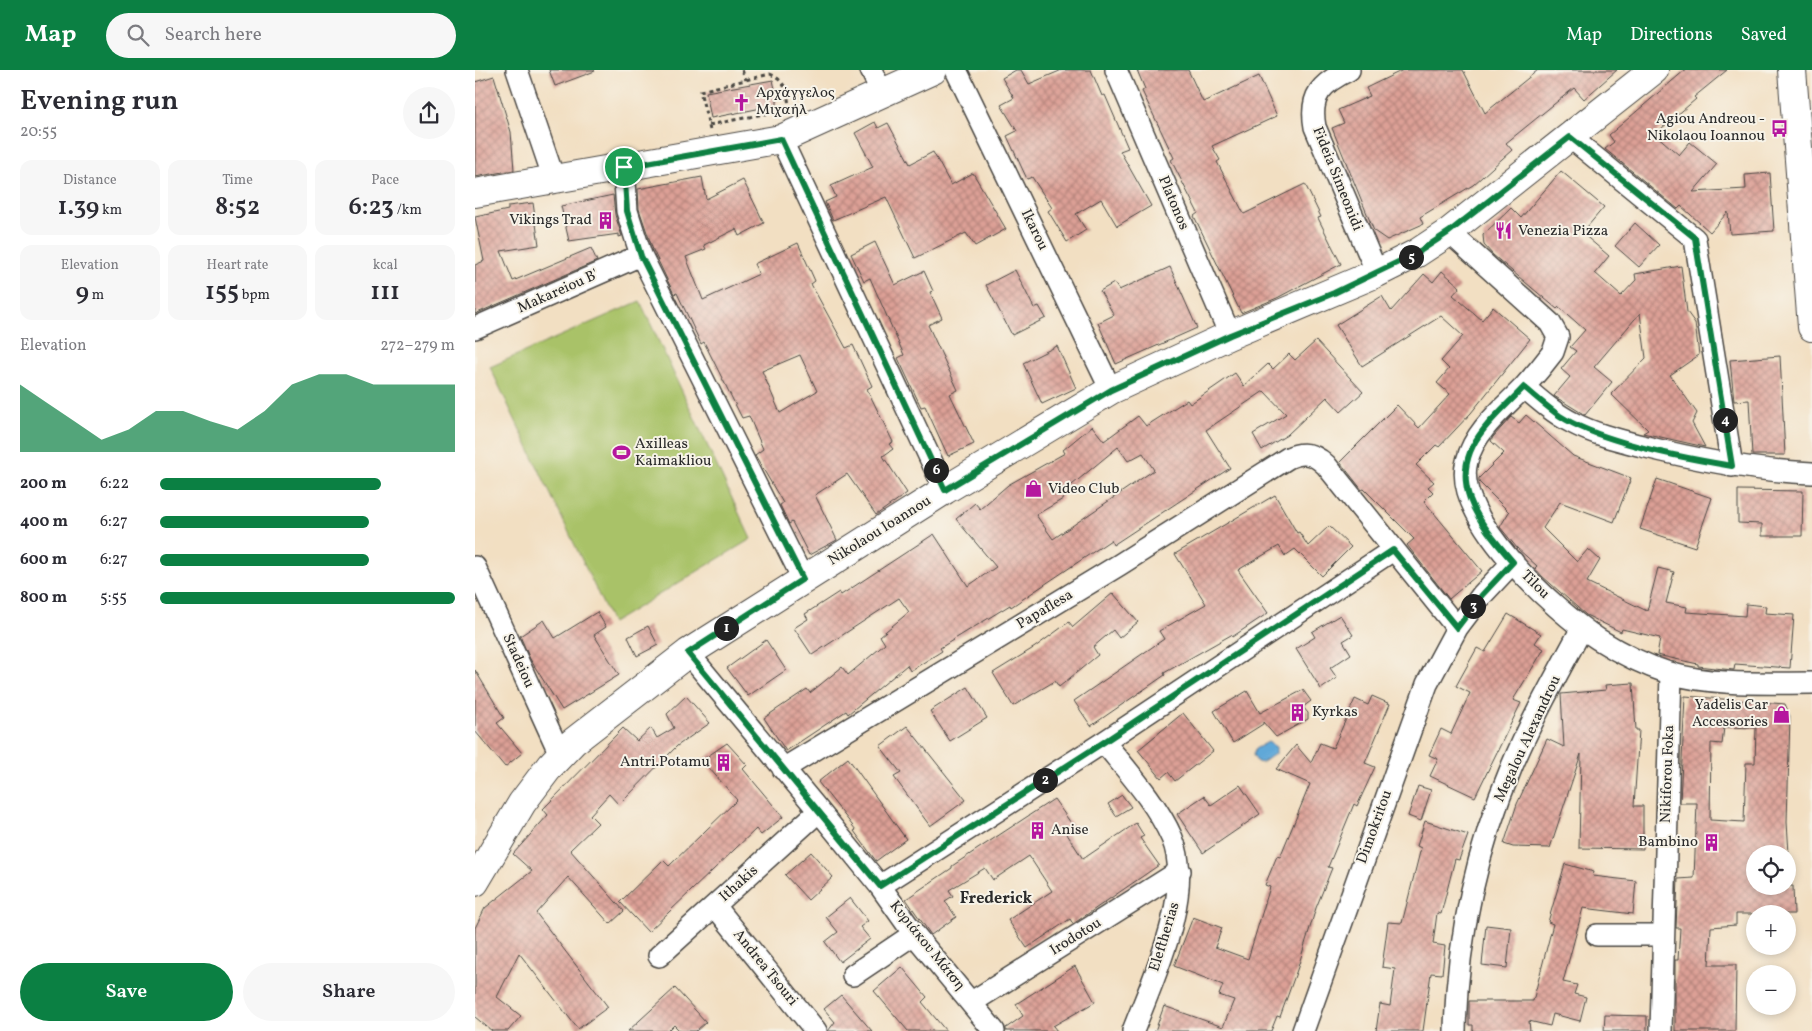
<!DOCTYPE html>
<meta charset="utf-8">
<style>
:root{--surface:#fff;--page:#f7f7f7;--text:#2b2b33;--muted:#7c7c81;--accent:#0b8043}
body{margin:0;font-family:Vollkorn,serif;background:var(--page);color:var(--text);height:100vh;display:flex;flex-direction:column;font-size:19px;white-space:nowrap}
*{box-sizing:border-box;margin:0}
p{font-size:16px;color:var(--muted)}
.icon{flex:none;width:28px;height:28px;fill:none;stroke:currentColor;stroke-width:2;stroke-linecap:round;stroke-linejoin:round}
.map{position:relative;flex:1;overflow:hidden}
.sheet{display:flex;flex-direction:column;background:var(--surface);width:475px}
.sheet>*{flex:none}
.tools{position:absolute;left:1271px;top:775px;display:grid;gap:10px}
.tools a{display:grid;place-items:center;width:50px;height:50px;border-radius:50%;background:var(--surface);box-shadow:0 2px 8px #0003;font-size:25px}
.pin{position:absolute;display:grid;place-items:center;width:42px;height:42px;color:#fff;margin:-21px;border:2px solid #fff;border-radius:50%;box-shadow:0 1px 5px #0007}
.km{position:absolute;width:25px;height:25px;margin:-12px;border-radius:50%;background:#222;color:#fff;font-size:14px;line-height:25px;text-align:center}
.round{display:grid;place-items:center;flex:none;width:52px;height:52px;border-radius:26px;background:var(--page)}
.summary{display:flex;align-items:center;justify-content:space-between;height:85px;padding:0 20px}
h1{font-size:28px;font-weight:600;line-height:38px}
.figures{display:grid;grid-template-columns:repeat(3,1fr);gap:8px;height:85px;padding:5px 20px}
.figures div{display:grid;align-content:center;border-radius:12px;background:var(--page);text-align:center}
.figures b{font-size:25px;font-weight:600}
.figures small{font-size:14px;font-weight:400}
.figures p{font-size:14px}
.chart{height:140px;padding:10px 20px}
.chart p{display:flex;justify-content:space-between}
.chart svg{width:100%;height:90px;margin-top:5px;fill:var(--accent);opacity:.7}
.cta{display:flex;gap:10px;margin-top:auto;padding:10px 20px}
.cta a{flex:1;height:58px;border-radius:30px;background:var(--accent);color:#fff;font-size:20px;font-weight:600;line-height:58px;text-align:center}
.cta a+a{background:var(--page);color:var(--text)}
ul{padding:0 20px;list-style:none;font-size:16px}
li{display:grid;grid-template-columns:80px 60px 1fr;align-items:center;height:38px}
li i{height:12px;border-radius:6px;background:var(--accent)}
header{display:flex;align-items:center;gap:30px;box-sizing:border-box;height:70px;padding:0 25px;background:var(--accent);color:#fff}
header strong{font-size:24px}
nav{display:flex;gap:28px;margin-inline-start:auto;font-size:18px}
.search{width:350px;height:45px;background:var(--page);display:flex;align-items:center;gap:12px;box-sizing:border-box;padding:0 18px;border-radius:28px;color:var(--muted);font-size:19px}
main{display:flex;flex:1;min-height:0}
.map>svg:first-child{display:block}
.green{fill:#a9c267;stroke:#6a7649}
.water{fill:#61a8d8;stroke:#466a82}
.building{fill:url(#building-cross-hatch);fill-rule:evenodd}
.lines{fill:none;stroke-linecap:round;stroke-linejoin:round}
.minor-casing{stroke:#494642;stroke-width:24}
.tertiary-casing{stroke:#494642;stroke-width:30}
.primary-casing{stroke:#494642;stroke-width:30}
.path{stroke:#494642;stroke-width:3;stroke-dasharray:4 4;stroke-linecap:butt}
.minor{stroke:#fff;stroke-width:21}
.tertiary{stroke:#fff;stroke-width:28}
.primary{stroke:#fff;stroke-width:28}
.route-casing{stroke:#fff;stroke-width:10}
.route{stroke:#0b8043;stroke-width:6}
.labels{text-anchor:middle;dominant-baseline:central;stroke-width:4;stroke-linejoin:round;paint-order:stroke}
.poi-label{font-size:15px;fill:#2b2b2b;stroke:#f7f3e8;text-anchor:start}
.street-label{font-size:15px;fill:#2b2b2b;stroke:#f7f3e8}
.neighbourhood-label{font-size:16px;font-weight:bold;fill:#2b2b2b;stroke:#f7f3e8}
</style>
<header>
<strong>Map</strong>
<div class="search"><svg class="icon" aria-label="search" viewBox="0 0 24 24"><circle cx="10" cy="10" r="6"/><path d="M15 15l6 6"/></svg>Search here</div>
<nav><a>Map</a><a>Directions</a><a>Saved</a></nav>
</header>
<main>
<section class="sheet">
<div class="summary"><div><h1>Evening run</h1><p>20:55</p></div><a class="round"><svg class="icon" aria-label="share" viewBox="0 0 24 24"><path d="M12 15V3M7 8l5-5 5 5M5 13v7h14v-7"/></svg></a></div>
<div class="figures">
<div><p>Distance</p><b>1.39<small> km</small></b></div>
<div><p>Time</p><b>8:52</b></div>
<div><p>Pace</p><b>6:23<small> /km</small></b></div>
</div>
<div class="figures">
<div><p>Elevation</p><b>9<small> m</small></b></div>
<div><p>Heart rate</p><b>155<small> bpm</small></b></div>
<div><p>kcal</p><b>111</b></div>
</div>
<div class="chart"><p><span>Elevation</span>272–279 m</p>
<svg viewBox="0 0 160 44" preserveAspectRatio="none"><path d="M0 44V11L10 20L20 29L30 38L40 33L50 24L60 24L70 29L80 33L90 24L100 11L110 6L120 6L130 11L140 11L150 11L160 11V44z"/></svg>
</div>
<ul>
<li><b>200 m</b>6:22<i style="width:75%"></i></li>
<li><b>400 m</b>6:27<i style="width:71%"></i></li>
<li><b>600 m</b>6:27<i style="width:71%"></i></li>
<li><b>800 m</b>5:55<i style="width:100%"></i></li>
</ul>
<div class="cta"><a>Save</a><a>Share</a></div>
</section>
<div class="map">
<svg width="1337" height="961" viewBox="0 0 1337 961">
<defs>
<pattern id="building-cross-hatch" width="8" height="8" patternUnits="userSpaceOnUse" patternTransform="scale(1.25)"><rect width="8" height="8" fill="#dda096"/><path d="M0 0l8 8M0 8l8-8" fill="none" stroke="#b3837b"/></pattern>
</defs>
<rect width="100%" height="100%" fill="#f7f3e8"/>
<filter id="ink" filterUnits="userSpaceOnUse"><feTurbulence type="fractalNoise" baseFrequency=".02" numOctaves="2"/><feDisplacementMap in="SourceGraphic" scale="10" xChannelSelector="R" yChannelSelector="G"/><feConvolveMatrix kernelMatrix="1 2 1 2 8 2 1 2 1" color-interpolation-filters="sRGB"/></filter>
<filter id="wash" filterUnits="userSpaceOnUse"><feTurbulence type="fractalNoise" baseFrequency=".0096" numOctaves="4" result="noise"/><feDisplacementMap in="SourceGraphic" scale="20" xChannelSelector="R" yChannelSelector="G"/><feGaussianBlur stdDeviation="1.12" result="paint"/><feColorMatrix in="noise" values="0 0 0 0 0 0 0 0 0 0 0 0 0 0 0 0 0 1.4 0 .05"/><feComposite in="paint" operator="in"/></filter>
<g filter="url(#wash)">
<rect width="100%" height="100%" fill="#f2dfc2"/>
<path class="green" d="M165,231L276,469L137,553L15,297Z"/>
<path class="water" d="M793,672L801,677V683L787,693L782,692L778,685L780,679Z"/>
<g id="blocks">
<path class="building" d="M74,0H119L120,1L80,16Z
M541,0H546L554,14L587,0H616L627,26L630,25L653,78L645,81L676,136L642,156L626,129L601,144L611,160L592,172L573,141L577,138L557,107L552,109L532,66L542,61L526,35L539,28L527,8Z
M662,0H713L728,32L784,6L802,46L737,76L745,90L742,92L769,144L830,114L846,147L843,148L866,194L802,228L766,243L719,146L723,143L696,90L699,88L667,21L670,19Z
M928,0H988L1010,43L1063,0H1142L1109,29L1099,18L1031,73L1037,80L998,115L945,147L948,154L912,170L899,161L857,58L869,53L863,40L895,26L891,18Z
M1210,0H1252L1219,27L1221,29L1180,64L1204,85L1215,72L1242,94L1218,122L1271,119L1270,105L1295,103L1299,161L1255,164L1253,142L1235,162L1206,136L1203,139L1130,79L1139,72L1134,65Z
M19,6L36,62L39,100L0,107V12Z
M298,10L300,19L308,21L302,31V35L236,48L231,22Z
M400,52L403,58L413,53L435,94L458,82L476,115L498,103L531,159L500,176L491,163L440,188L411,127L358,150L350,132L361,127L356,116L398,97L380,63Z
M1086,101L1129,137L1107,163L1134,186L1120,203L1146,226L1161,210L1160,204L1206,196L1212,242L1220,253L1224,285L1195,305L1222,343L1217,353L1230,377L1168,363L1173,360L1136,324L1171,288L1165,243L1119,297L1137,312L1110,345L1079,326L1095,307L1086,299L1101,281L1095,277L1110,260L1084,237L1082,239L1018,185L1009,175L1008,165L1036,138L1046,148Z
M227,107L231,129L268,110L289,153L264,166L261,159L229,175L231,179L211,187L228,230L284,204L279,194L323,173L340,211L336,214L371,278L378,275L397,316L392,319L418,372L414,374L418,379L408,386L432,423L401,445L372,404L340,425L362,470L334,485L317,452L314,454L305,435L308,433L280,385L288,379L274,346L267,348L229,272L226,274L202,223L199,224L178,180L164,139L163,119ZM325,285L342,321L305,343L287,301Z
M138,125L140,145L147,166L144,167V164L94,171L86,136Z
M58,133L64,175L26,181L38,211L116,178L122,191L0,244V195L9,191L0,147L33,140V136Z
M1160,153L1184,175L1164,197L1140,176Z
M400,172L420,215L449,201L458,221L455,222L467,248L453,255L483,320L475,324L499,374L473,386L450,336L446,337L423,288L429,285L395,208L389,211L376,184Z
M695,197L722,258L641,294L623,253L639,245L625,221L639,213L644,220Z
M540,200L559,238L564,236L571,248L537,265L511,215Z
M967,201L985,217L978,225L1007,250L1018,237L1055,269L996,343L964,377L961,375L941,395L959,412L953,417L958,422L949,431L1007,501L974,529L932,475L939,469L889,419L887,420L865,392L922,335L944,358L975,324L962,313L974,299L966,291L988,266L966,246L887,296L861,255L907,226L916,241L949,204L958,212Z
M841,271L888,322L866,342L852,327L812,365L787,380L778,364L811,344L789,321L731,360L755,398L638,475L636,470L536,537L535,535L465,578L467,581L435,601L432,595L373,644L371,641L311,681L289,648L332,619L335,623L367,597L373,605L410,574L405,566L434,542L424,528L337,585L319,558L333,549L330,544L364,522L366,525L459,464L493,516L521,497L481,449L500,433L505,439L533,415L590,383L588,380L617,356L629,371L663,346L671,356L712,330L715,334L760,303L769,316L793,294L798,299L814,284L820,290ZM643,377L653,391L668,383L679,400L578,469L561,445L588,429L586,424Z
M582,276L601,318L567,334L548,293Z
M1305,286L1310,385H1277L1274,330L1259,331L1255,290Z
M1051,345L1098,386L1156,408L1139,452L1085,432L1068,458L1102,492L1113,479L1125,490L1112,512L1172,541L1183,498L1199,502L1191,533L1212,537L1211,542L1270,546L1271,534L1291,536L1290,543L1319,545L1315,598L1260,594L1259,600L1248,599L1223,596V594L1182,585L1185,568L1147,559L1146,562L1111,545L1067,506L1060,498L1062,496L1042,478L1025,457L1034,442L1004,412V408L1029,383L1016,371L1018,367L1036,347L1044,353Z
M1182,409L1237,428L1220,477L1165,459Z
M1263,420L1328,421L1327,466H1287V454L1263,453Z
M800,425L822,463L824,462L833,476L854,456L876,477L847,506L820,479L810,486L804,476L763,500L793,543L757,567L756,565L689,603L690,605L616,656L599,631L689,569L684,561L731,534L700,484Z
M638,523L663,552L644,568L638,560L618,577L623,585L584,617L580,611L538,636L518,603L560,577L594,552L598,557Z
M122,542L131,557L119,565L144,605L87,640L55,589L45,566L69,550L80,568Z
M1033,544L1066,564L1060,573L1069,579L1038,630L1046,633L1000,727L955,706L963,689L954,685L966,659L976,664L995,623L981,616L1002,578L1010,582Z
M865,545L878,565L868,571L876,584L855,598L862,608L846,619L821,579L840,567L837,562Z
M173,556L183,575L162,586L153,567Z
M291,570L311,600L273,626L252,598Z
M0,600L29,648L22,653L47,683L30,697L0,661Z
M1158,613L1161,660H1164L1159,736H1168V779L1104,778L1106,684L1075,778L1038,777L1029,774L1042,734L1072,669L1089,677L1086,624L1131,620L1130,615Z
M493,617L512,648L475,671L455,641Z
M828,620L836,631L828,637L833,643V649L801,667L788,652V654L758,673L739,641L772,621L785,643Z
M211,626L235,653L202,676L144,735L134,724L115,745L123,753L95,780L149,841L135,854L93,807L61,843L133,937L103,959L44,883L22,927L46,946L33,961H17L0,947V858L10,838L57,801L38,784L73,745L68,739L148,658L162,671L176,658L182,668L199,658L192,644Z
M897,626L915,634L890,693L900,697L882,736L879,734L853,797L857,798L841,838L823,897L805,947L802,946L796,961H680L689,936L748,957L759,930L744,925L748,915L699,896L718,847L747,858L740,877L773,889L795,817L790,815L802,786L805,787L835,714L801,699L821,675L836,693L845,673L858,678L880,629L893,635Z
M1210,626L1310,634L1315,646L1312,752L1314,784H1280V816H1318L1319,844H1261V855L1236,857L1234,895H1261L1260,961H1200V890H1203L1205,858H1201L1203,809L1219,808L1222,733H1205ZM1249,657L1281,658L1280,693H1271L1269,752L1235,750L1236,673L1247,674Z
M708,643L738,681L700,711L693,702L686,708L663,680Z
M432,656L491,730L455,756L419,707L426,703L405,676Z
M252,673L272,695L268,699L308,747L286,765L281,759L173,862L145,832L188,790L194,796L262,730L227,690Z
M373,688L431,769L401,791L379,761L381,760L343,712Z
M765,715L785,744L728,783L702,744L729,726L736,735Z
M943,716L956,720L946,751L933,746Z
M647,725L656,737L641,746L633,734Z
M579,729L598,756L590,761L608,789L661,753L669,766L665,768L684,795L598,854L595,849L552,878L533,850L577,821L554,786L518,810L510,798L474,820L478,826L470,831L481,847L456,865L431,829L477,798V796Z
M950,751L993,765L984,790L980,789L966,844L962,843L958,874L970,876L967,904L956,903L948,961H901L905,934L915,936L920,899L907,897L913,852L927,853L946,778L942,776Z
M336,782L358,807L333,830L310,805Z
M1090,794L1119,802L1118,806L1161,811L1158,844L1108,838L1088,912L1102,915L1099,924L1111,927L1105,951L1078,944L1075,956L1054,951L1055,961H998V955H994V931H1058L1078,854L1073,852Z
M375,828L393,851L385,857L395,869L365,892L350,872L363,862L351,847Z
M1011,855L1036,858L1032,898L1007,895Z
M600,896L620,932L578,956L582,961H531V958L548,946L541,934Z
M427,897L452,927L447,932L471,961H433L399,921Z
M200,918L231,952L221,961H205L199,955L193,961H153Z
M366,925L397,961H353L360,952L349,939Z
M1130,945L1172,946V961H1129Z"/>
</g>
</g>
<g filter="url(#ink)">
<use href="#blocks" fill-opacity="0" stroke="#494642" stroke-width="1"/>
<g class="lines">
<defs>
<path id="minor" d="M42,0L79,109
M396,0L407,23
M481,0L636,320
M641,0L755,265
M874,0C847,13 834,25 840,57L902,203
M1095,67L1220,169L1257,396
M306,69L470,420
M149,97L152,141L166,185L328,509
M974,162L1075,253L1083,267L1078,282C1069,294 1059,306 1049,317C1028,339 1000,360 992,391C976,447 1080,541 1123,569C1145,583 1169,595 1194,603C1239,616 1290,613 1337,613
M0,258L166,185
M1049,317C1064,330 1080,344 1098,353C1119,364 1144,370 1167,376C1223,390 1279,401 1337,403
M0,497L85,684
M213,583L344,741L405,816L439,864L519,961
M629,672C653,702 681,732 697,768C720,822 678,909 658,961
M308,699L644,495L813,388C828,381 839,383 851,395L982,558
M405,816L629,672L918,480
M240,836L341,961
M1122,865H1188
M184,886L344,741
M378,905L439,864
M497,932L705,801
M828,961L952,614L982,558L1007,525L1038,492
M980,961C982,869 1001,781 1037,696C1057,648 1083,603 1107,558
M1186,961L1196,603"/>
<path id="tertiary" d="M0,123L306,69L458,0
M0,812L47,733L75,696L98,672L213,583L470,420L636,320L755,265L902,203L942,183L974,162L1179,0"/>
<path id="primary" d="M1317,0L1337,257"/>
</defs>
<use href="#minor" class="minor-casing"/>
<use href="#tertiary" class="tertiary-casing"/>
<use href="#primary" class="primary-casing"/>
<path class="path" d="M267,0L271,10
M234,55L314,39
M235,60L225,21L295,4C311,11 313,23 314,39"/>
<use href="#minor" class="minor"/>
<use href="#tertiary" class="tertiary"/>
<use href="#primary" class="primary"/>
</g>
</g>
<g class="lines" filter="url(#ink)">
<defs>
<path id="route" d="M1095,67L1220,168L1257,396C1209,388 1125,372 1085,346C1072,337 1060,326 1049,317C1036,331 1021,344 1009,359C968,409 1003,452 1038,492L1007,525L982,558L918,480L629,672L405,816L213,583L328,509L166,186L152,141L149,97L306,69L470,420L636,320L755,265L859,223L942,183L974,162Z"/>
</defs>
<use href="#route" class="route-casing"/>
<use href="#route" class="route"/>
</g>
<defs>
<symbol id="church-bare" viewBox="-9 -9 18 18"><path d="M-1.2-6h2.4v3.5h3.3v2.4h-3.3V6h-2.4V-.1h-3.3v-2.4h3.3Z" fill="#b5179e" stroke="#f7f3e8" stroke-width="2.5" paint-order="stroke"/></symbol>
<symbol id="bus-bare" viewBox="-9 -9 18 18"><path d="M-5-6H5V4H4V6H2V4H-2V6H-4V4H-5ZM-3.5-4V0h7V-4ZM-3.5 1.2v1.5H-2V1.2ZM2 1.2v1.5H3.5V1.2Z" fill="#b5179e" stroke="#f7f3e8" stroke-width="2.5" paint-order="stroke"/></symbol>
<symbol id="building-bare" viewBox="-9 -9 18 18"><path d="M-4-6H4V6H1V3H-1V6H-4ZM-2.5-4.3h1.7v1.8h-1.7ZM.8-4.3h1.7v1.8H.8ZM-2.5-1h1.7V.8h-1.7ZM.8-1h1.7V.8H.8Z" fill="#b5179e" stroke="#f7f3e8" stroke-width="2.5" paint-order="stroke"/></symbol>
<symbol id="restaurant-bare" viewBox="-9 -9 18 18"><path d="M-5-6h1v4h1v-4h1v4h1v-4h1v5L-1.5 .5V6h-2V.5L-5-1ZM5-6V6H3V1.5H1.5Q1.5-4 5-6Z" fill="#b5179e" stroke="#f7f3e8" stroke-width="2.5" paint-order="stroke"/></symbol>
<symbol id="stadium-bare" viewBox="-9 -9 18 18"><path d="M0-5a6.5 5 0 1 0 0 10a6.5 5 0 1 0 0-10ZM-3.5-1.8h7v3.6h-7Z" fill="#b5179e" stroke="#f7f3e8" stroke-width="2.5" paint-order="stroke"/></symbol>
<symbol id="shop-bare" viewBox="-9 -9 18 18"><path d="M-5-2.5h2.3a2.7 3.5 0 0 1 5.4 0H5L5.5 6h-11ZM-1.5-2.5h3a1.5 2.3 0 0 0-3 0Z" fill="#b5179e" stroke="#f7f3e8" stroke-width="2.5" paint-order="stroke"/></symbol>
</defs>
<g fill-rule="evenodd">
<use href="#church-bare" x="254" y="20" width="25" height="25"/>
<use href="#bus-bare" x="1292" y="46" width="25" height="25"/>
<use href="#building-bare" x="118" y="138" width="25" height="25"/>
<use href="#restaurant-bare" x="1016" y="148" width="25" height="25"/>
<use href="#stadium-bare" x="134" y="370" width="25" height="25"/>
<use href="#shop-bare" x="546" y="406" width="25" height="25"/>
<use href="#building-bare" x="810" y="630" width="25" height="25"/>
<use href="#shop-bare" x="1294" y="632" width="25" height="25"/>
<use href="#building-bare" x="236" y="680" width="25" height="25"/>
<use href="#building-bare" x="550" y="748" width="25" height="25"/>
<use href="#building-bare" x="1224" y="760" width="25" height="25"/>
</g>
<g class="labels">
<g class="poi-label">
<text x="281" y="23">Αρχάγγελος<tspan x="281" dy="17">Μιχαήλ</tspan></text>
<text x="1290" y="49" text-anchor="end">Agiou Andreou -<tspan x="1290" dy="17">Nikolaou Ioannou</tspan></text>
<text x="117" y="150" text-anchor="end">Vikings Trad</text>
<text x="1043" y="161">Venezia Pizza</text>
<text x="160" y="374">Axilleas<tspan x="160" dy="17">Kaimakliou</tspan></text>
<text x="573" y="419">Video Club</text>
<text x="1293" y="635" text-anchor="end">Yadelis Car<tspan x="1293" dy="17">Accessories</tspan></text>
<text x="837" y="642">Kyrkas</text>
<text x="235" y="692" text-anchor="end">Antri.Potamu</text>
<text x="576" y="760">Anise</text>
<text x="1223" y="772" text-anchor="end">Bambino</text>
</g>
<g class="street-label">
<text transform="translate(862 109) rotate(68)">Fideia Simeonidi</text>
<text transform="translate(698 133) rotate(67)">Platonos</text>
<text transform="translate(559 160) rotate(64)">Ikarou</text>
<text transform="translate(83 222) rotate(-24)">Makareiou B'</text>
<text transform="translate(405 461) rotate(-32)">Nikolaou Ioannou</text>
<text transform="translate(1060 515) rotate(45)">Tilou</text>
<text transform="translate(570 540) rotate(-31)">Papaflesa</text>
<text transform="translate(43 591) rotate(66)">Stadeiou</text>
<text transform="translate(1053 669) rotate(-65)">Megalou Alexandrou</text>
<text transform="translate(1193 704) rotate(-88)">Nikiforou Foka</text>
<text transform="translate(900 757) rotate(-70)">Dimokritou</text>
<text transform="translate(264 814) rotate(-42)">Ithakis</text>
<text transform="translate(601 867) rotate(-32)">Irodotou</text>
<text transform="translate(690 867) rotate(-73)">Eleftherias</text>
<text transform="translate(452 876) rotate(51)">Κυριάκου Μάτση</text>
<text transform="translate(290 898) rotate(51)">Andrea Tsouri</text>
</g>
<g class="neighbourhood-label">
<text x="521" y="829">Frederick</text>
</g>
</g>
</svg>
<div class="tools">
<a><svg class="icon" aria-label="locate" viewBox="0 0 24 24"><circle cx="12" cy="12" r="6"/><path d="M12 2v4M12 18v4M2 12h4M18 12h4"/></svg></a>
<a>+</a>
<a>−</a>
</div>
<div class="pin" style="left:149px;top:97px;background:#1e9e55"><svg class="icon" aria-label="arrive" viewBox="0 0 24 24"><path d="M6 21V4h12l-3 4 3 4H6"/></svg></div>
<b class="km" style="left:251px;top:558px">1</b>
<b class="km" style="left:570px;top:710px">2</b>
<b class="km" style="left:998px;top:536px">3</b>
<b class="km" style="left:1250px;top:350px">4</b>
<b class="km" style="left:936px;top:187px">5</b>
<b class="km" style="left:461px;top:400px">6</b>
</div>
</main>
